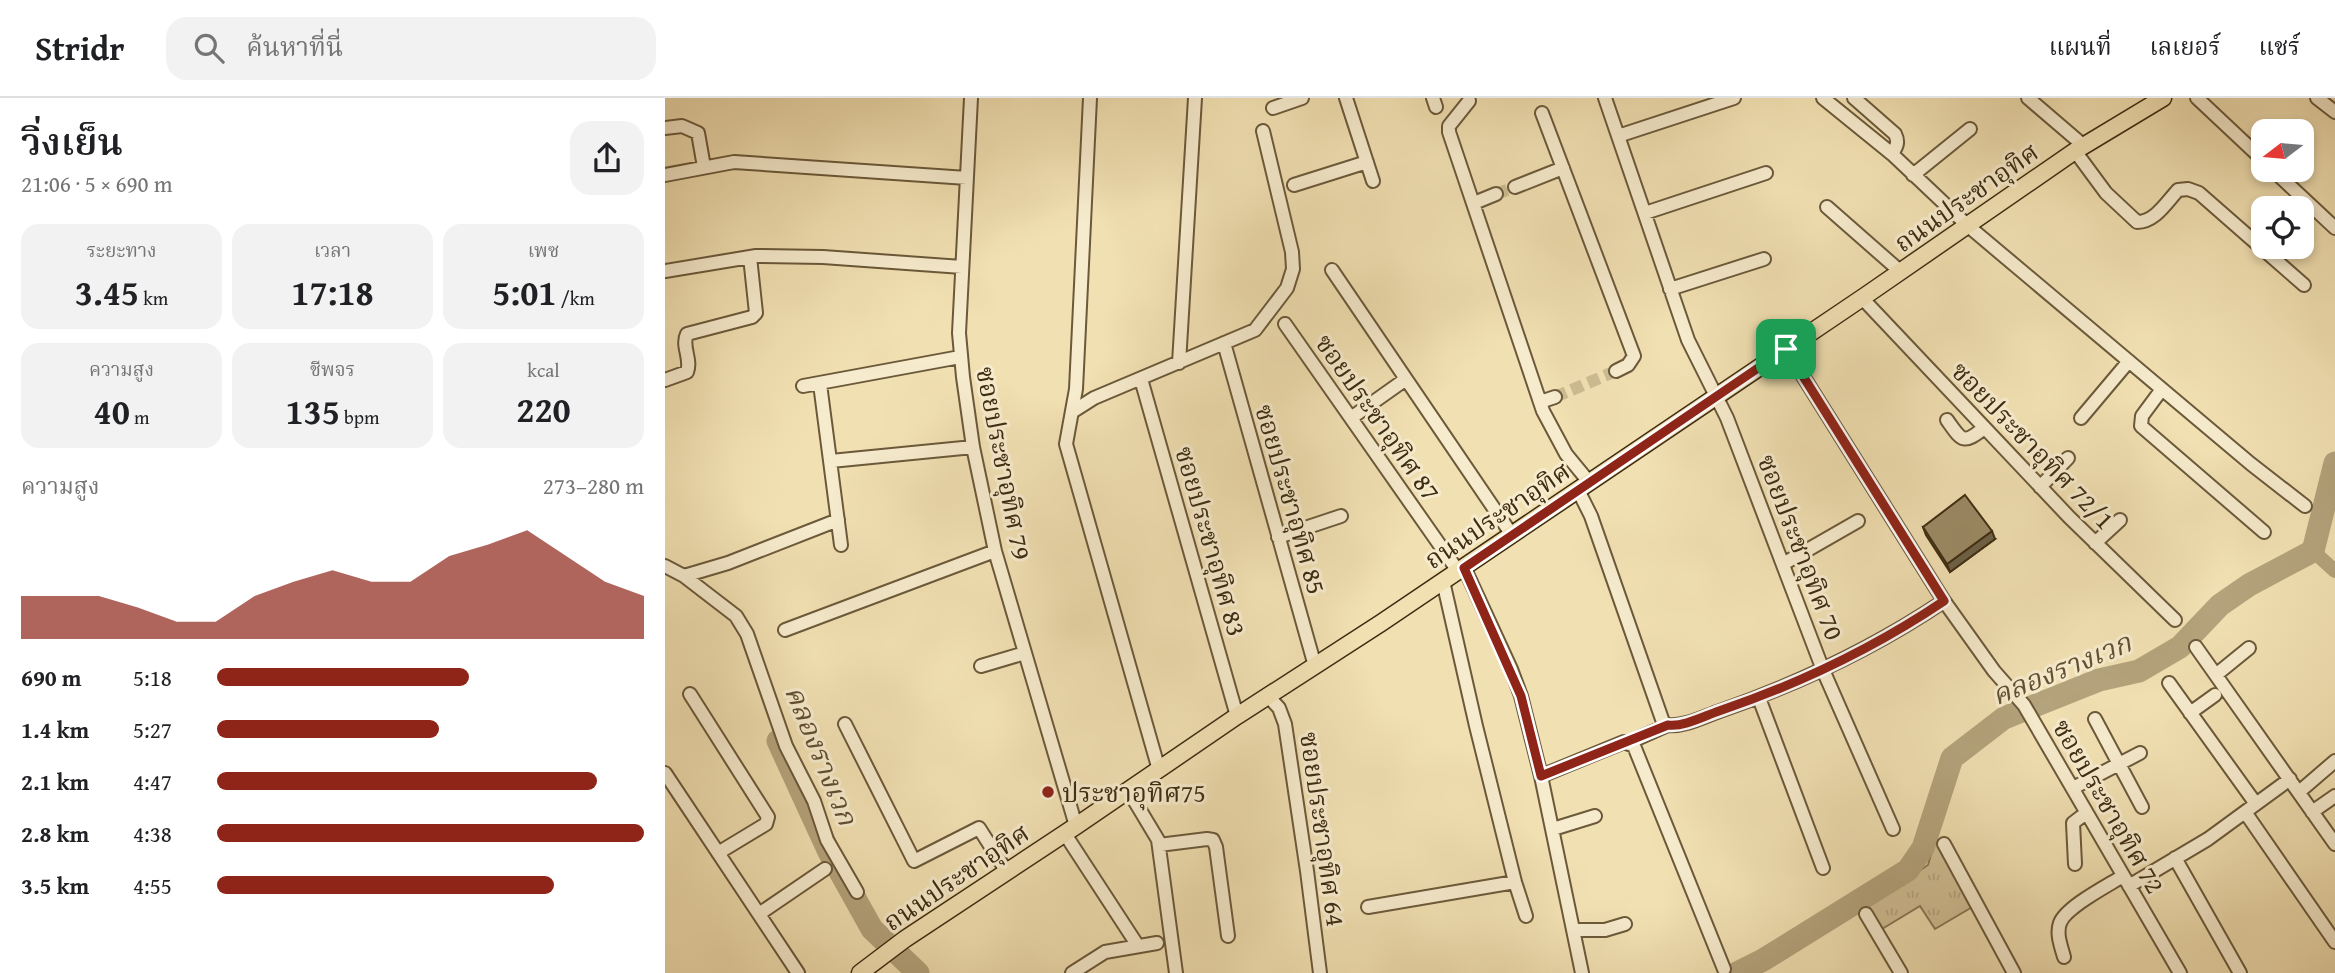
<!DOCTYPE html>
<html lang="th">
<meta charset="utf-8">
<style>
:root{--surface:#fff;--page:#f2f2f2;--text:#202124;--muted:#757577;--line:#e0e0e0;--accent:#8f2418}
body{margin:0;font-family:"Gentium Book Plus","Noto Serif Thai",serif;background:var(--page);color:var(--text);height:100vh;display:flex;flex-direction:column;font-size:26px;white-space:nowrap}
*{box-sizing:border-box;margin:0}
p{font-size:23px;color:var(--muted)}
.icon{flex:none;width:38px;height:38px;fill:none;stroke:currentColor;stroke-width:2;stroke-linecap:round;stroke-linejoin:round}
.map{position:relative;flex:1;overflow:hidden}
.panel{display:flex;flex-direction:column;background:var(--surface);width:665px}
.panel>*{flex:none}
.needle{width:46px;rotate:254deg}
.tools{position:absolute;left:1586px;top:21px;display:grid;gap:14px}
.tools a{display:grid;place-items:center;width:63px;height:63px;border-radius:14px;background:var(--surface);box-shadow:0 4px 10px #0003;font-size:35px}
.pin{position:absolute;display:grid;place-items:center;width:60px;height:60px;color:#fff;margin:-30px;border-radius:14px;box-shadow:0 4px 10px #0006}
.round{display:grid;place-items:center;flex:none;width:74px;height:74px;border-radius:21px;background:var(--page)}
.headline{display:flex;align-items:center;justify-content:space-between;height:119px;padding:0 21px}
h1{font-size:38px;font-weight:600;line-height:52px}
.figures{display:grid;grid-template-columns:repeat(3,1fr);gap:10px;height:119px;padding:7px 21px}
.figures div{display:grid;align-content:center;border-radius:18px;background:var(--page);text-align:center}
.figures b{font-size:35px;font-weight:600}
.figures small{font-size:19px;font-weight:400}
.figures p{font-size:19px}
.chart{height:196px;padding:14px 21px}
.chart p{display:flex;justify-content:space-between}
.chart svg{width:100%;height:126px;margin-top:7px;fill:var(--accent);opacity:.7}
ul{padding:0 21px;list-style:none;font-size:23px}
li{display:grid;grid-template-columns:112px 84px 1fr;align-items:center;height:52px}
li i{height:18px;border-radius:9px;background:var(--accent)}
header{display:flex;align-items:center;gap:42px;box-sizing:border-box;height:98px;padding:0 35px;background:var(--surface);border-bottom:2px solid var(--line)}
header strong{font-size:33px}
nav{display:flex;gap:38px;margin-inline-start:auto;font-size:24px}
.search{width:490px;height:63px;background:var(--page);display:flex;align-items:center;gap:18px;box-sizing:border-box;padding:0 24px;border-radius:21px;color:var(--muted);font-size:26px}
main{display:flex;flex:1;min-height:0}
.map>svg:first-child{display:block}
.grass{fill:url(#grass-tufts);stroke:#887654;stroke-width:2}
.lines{fill:none;stroke-linecap:round;stroke-linejoin:round}
.canal{stroke:#b4a37c;stroke-width:14}
.river{stroke:#b4a37c;stroke-width:23}
.minor-tunnel{stroke:#cdbc92;stroke-width:12;stroke-dasharray:12 6;stroke-linecap:butt}
.minor-casing{stroke:#6b593a;stroke-width:16}
.major-casing{stroke:#3e2c12;stroke-width:19}
.minor{stroke:#f6ebcd;stroke-width:12}
.major{stroke:#f1e0b2;stroke-width:16}
.wall{fill:#857757;stroke:#3e2c12;stroke-width:2}
.shaded-wall{fill:#6c6147;stroke:#3e2c12;stroke-width:2}
.building{fill:#9b8a65;stroke:#3e2c12;stroke-width:2}
.route-casing{stroke:#fff;stroke-width:14}
.route{stroke:#8f2418;stroke-width:9}
.poi-dot{fill:#8f2418;stroke:#f6ebcd;stroke-width:2.5}
.labels{text-anchor:middle;dominant-baseline:central;stroke-width:6;stroke-linejoin:round;paint-order:stroke}
.street-label{font-size:26px;fill:#3e2c12;stroke:#f6ebcd}
.poi-label{font-size:26px;fill:#3e2c12;stroke:#f6ebcd;text-anchor:start}
.water-label{font-size:28px;font-style:italic;fill:#615032;stroke:#f6ebcd}
</style>
<header>
<strong>Stridr</strong>
<div class="search"><svg class="icon" aria-label="search" viewBox="0 0 24 24"><circle cx="10" cy="10" r="6"/><path d="M15 15l6 6"/></svg>ค้นหาที่นี่</div>
<nav><a>แผนที่</a><a>เลเยอร์</a><a>แชร์</a></nav>
</header>
<main>
<section class="panel">
<div class="headline"><div><h1>วิ่งเย็น</h1><p>21:06 · 5 × 690 m</p></div><a class="round"><svg class="icon" aria-label="share" viewBox="0 0 24 24"><path d="M12 15V3M7 8l5-5 5 5M5 13v7h14v-7"/></svg></a></div>
<div class="figures">
<div><p>ระยะทาง</p><b>3.45<small> km</small></b></div>
<div><p>เวลา</p><b>17:18</b></div>
<div><p>เพซ</p><b>5:01<small> /km</small></b></div>
</div>
<div class="figures">
<div><p>ความสูง</p><b>40<small> m</small></b></div>
<div><p>ชีพจร</p><b>135<small> bpm</small></b></div>
<div><p>kcal</p><b>220</b></div>
</div>
<div class="chart"><p><span>ความสูง</span>273–280 m</p>
<svg viewBox="0 0 160 44" preserveAspectRatio="none"><path d="M0 44V29L10 29L20 29L30 33L40 38L50 38L60 29L70 24L80 20L90 24L100 24L110 15L120 11L130 6L140 15L150 24L160 29V44z"/></svg>
</div>
<ul>
<li><b>690 m</b>5:18<i style="width:59%"></i></li>
<li><b>1.4 km</b>5:27<i style="width:52%"></i></li>
<li><b>2.1 km</b>4:47<i style="width:89%"></i></li>
<li><b>2.8 km</b>4:38<i style="width:100%"></i></li>
<li><b>3.5 km</b>4:55<i style="width:79%"></i></li>
</ul>
</section>
<div class="map">
<svg width="1670" height="875" viewBox="0 0 1670 875">
<defs>
<pattern id="grass-tufts" width="24" height="20" patternUnits="userSpaceOnUse" patternTransform="scale(1.75)"><rect width="24" height="20" fill="#d3c197"/><path d="M3 7l-1-3M5 7V3M7 7l1-3M15 17l-1-3M17 17v-4M19 17l1-3" fill="none" stroke="#b6a681"/></pattern>
</defs>
<rect width="100%" height="100%" fill="#f1e0b2"/>
<filter id="stains"><feTurbulence type="fractalNoise" baseFrequency=".00286" numOctaves="4"/><feColorMatrix values="0 0 0 0 .2 0 0 0 0 .09 0 0 0 0 .02 0 0 0 .5 -.17"/></filter>
<radialGradient id="worn" r=".72"><stop offset=".6" stop-color="#630" stop-opacity="0"/><stop offset="1" stop-color="#630" stop-opacity=".3"/></radialGradient>
<path class="grass" d="M1271,739L1309,808L1270,831L1255,808L1217,831L1201,809L1263,767Z"/>
<g class="lines">
<path class="canal" d="M1648,453L1670,473"/>
<path class="river" d="M113,643L164,754L207,831L253,875
M1072,875L1098,862L1243,772L1258,750L1287,660L1339,620L1434,582L1474,573L1515,549L1555,507L1584,487L1648,453L1670,365"/>
<path class="minor-tunnel" d="M831,96L850,89
M890,299L951,273"/>
<defs>
<path id="minor" d="M306,0L294,235L298,279L308,349L330,453L411,728
M425,0L411,291L401,346L494,672
M681,0L708,83
M768,0L771,9
M940,0L1023,242L1062,320L1158,572L1228,731
M1158,0L1227,56L1302,127L1586,366L1640,408
M1189,0L1230,36C1234,44 1232,48 1227,56
M1363,0L1419,48
M1532,0L1598,62
M1652,0L1670,14
M804,3L784,28V34L878,313L901,356L924,384
M608,10L637,0
M877,15L969,258L963,267L951,273
M0,30L17,28L33,35L39,69
M953,38L1069,0
M1410,53L1441,95L1472,124C1490,124 1501,105 1513,92L1523,91L1534,95L1639,187
M1608,72L1670,130
M0,77L69,64L302,80
M1248,77L1305,31
M629,87L702,64
M850,89L898,70
M809,105L831,96
M1162,109L1236,174
M980,115L1101,75
M667,172L847,437
M0,173L91,158L158,159L297,169
M1005,191L1099,161
M1197,200L1404,419L1510,522
M620,226L793,473
M559,245L650,568
M1121,251L1279,503L1329,573L1359,607L1515,875
M514,265L530,0
M476,281L572,618
M0,282L22,274C27,261 16,248 22,236L87,219L91,215L85,159
M155,286L176,447
M138,288L295,259
M1497,291L1477,318L1476,328L1599,434
M875,304L890,299
M407,314L429,300L590,232L622,190L628,171L627,154L598,33
M686,320L741,281
M1416,320L1464,263
M1282,322C1297,343 1298,347 1319,330
M166,363L308,349
M1375,389L1403,360
M913,392L926,418L998,624L1003,627C1020,629 1040,618 1055,613C1135,585 1209,550 1279,503
M613,439L676,418
M1430,445L1455,422
M1118,466L1193,423
M0,468L19,478L71,518L82,536L121,648L149,703L162,742L192,794
M799,469L846,571L856,598L876,678L917,875
M19,478L63,465L173,422
M778,483L811,628L850,784L861,818
M120,532L330,453
M1531,549L1670,746
M316,568L360,555
M1552,576L1584,550
M1504,585L1591,706
M25,596L103,719L101,726L53,755
M603,598L614,610L620,626L642,773L655,875
M1094,600L1158,770
M1525,615L1550,597
M1430,621L1477,709
M180,626L249,763L314,730L342,774
M965,644L1003,627
M0,675L133,875
M876,678L959,644L969,648L1059,871
M1408,690L1475,655
M463,692L493,742L511,875
M1634,694L1670,663
M1580,714L1670,844
M1647,714L1670,698
M888,731L930,718
M400,736L473,848
M1279,746L1349,875
M494,747L542,741L548,742L551,749L563,838
M1510,760L1575,875
M1410,766L1408,725L1421,715
M1464,788L1543,741L1625,681
M703,809L850,784
M94,816L160,771
M1201,816L1236,875
M908,832H940L960,826
M1399,859C1396,848 1391,836 1395,825C1401,809 1442,788 1458,778
M407,875L440,854L492,845"/>
<path id="major" d="M195,875L240,841L411,728L572,618L716,525L1200,198L1410,53L1498,0"/>
</defs>
<use href="#minor" class="minor-casing"/>
<use href="#major" class="major-casing"/>
<use href="#minor" class="minor"/>
<use href="#major" class="major"/>
</g>
<path class="wall" d="M1258,429L1330,441L1285,474L1261,437Z"/>
<path class="shaded-wall" d="M1327,433L1330,441L1285,474L1282,466Z"/>
<path class="building" d="M1300,397L1327,433L1282,466L1258,429Z"/>
<g class="lines">
<defs>
<path id="route" d="M1121,251L1279,503C1209,550 1134,586 1054,613C1039,618 1019,629 1003,627L876,678L856,598L799,470Z"/>
</defs>
<use href="#route" class="route-casing"/>
<use href="#route" class="route"/>
</g>
<circle class="poi-dot" cx="383" cy="694" r="7"/>
<g class="labels">
<g class="street-label">
<text transform="translate(1301 99) rotate(-35)">ถนนประชาอุทิศ</text>
<text transform="translate(713 319) rotate(55)">ซอยประชาอุทิศ 87</text>
<text transform="translate(1368 347) rotate(46)">ซอยประชาอุทิศ 72/1</text>
<text transform="translate(339 365) rotate(79)">ซอยประชาอุทิศ 79</text>
<text transform="translate(626 401) rotate(74)">ซอยประชาอุทิศ 85</text>
<text transform="translate(832 417) rotate(-34)">ถนนประชาอุทิศ</text>
<text transform="translate(546 443) rotate(74)">ซอยประชาอุทิศ 83</text>
<text transform="translate(1136 449) rotate(69)">ซอยประชาอุทิศ 70</text>
<text transform="translate(1444 708) rotate(60)">ซอยประชาอุทิศ 72</text>
<text transform="translate(658 731) rotate(82)">ซอยประชาอุทิศ 64</text>
<text transform="translate(291 779) rotate(-34)">ถนนประชาอุทิศ</text>
</g>
<g class="poi-label">
<text x="397" y="694">ประชาอุทิศ75</text>
</g>
<g class="water-label">
<text transform="translate(1396 570) rotate(-22)">คลองรางเวก</text>
<text transform="translate(157 657) rotate(68)">คลองรางเวก</text>
</g>
</g>
<rect width="100%" height="100%" filter="url(#stains)"/>
<rect width="100%" height="100%" fill="url(#worn)"/>
</svg>
<div class="tools">
<a><svg class="needle" viewBox="-14 -14 28 28"><path d="M0-13l5 13h-10z" fill="#e53935"/><path d="M0 13l5-13h-10z" fill="#757577"/></svg></a>
<a><svg class="icon" aria-label="locate" viewBox="0 0 24 24"><circle cx="12" cy="12" r="6"/><path d="M12 2v4M12 18v4M2 12h4M18 12h4"/></svg></a>
</div>
<div class="pin" style="left:1121px;top:251px;background:#1e9e55"><svg class="icon" aria-label="arrive" viewBox="0 0 24 24"><path d="M6 21V4h12l-3 4 3 4H6"/></svg></div>
</div>
</main>
